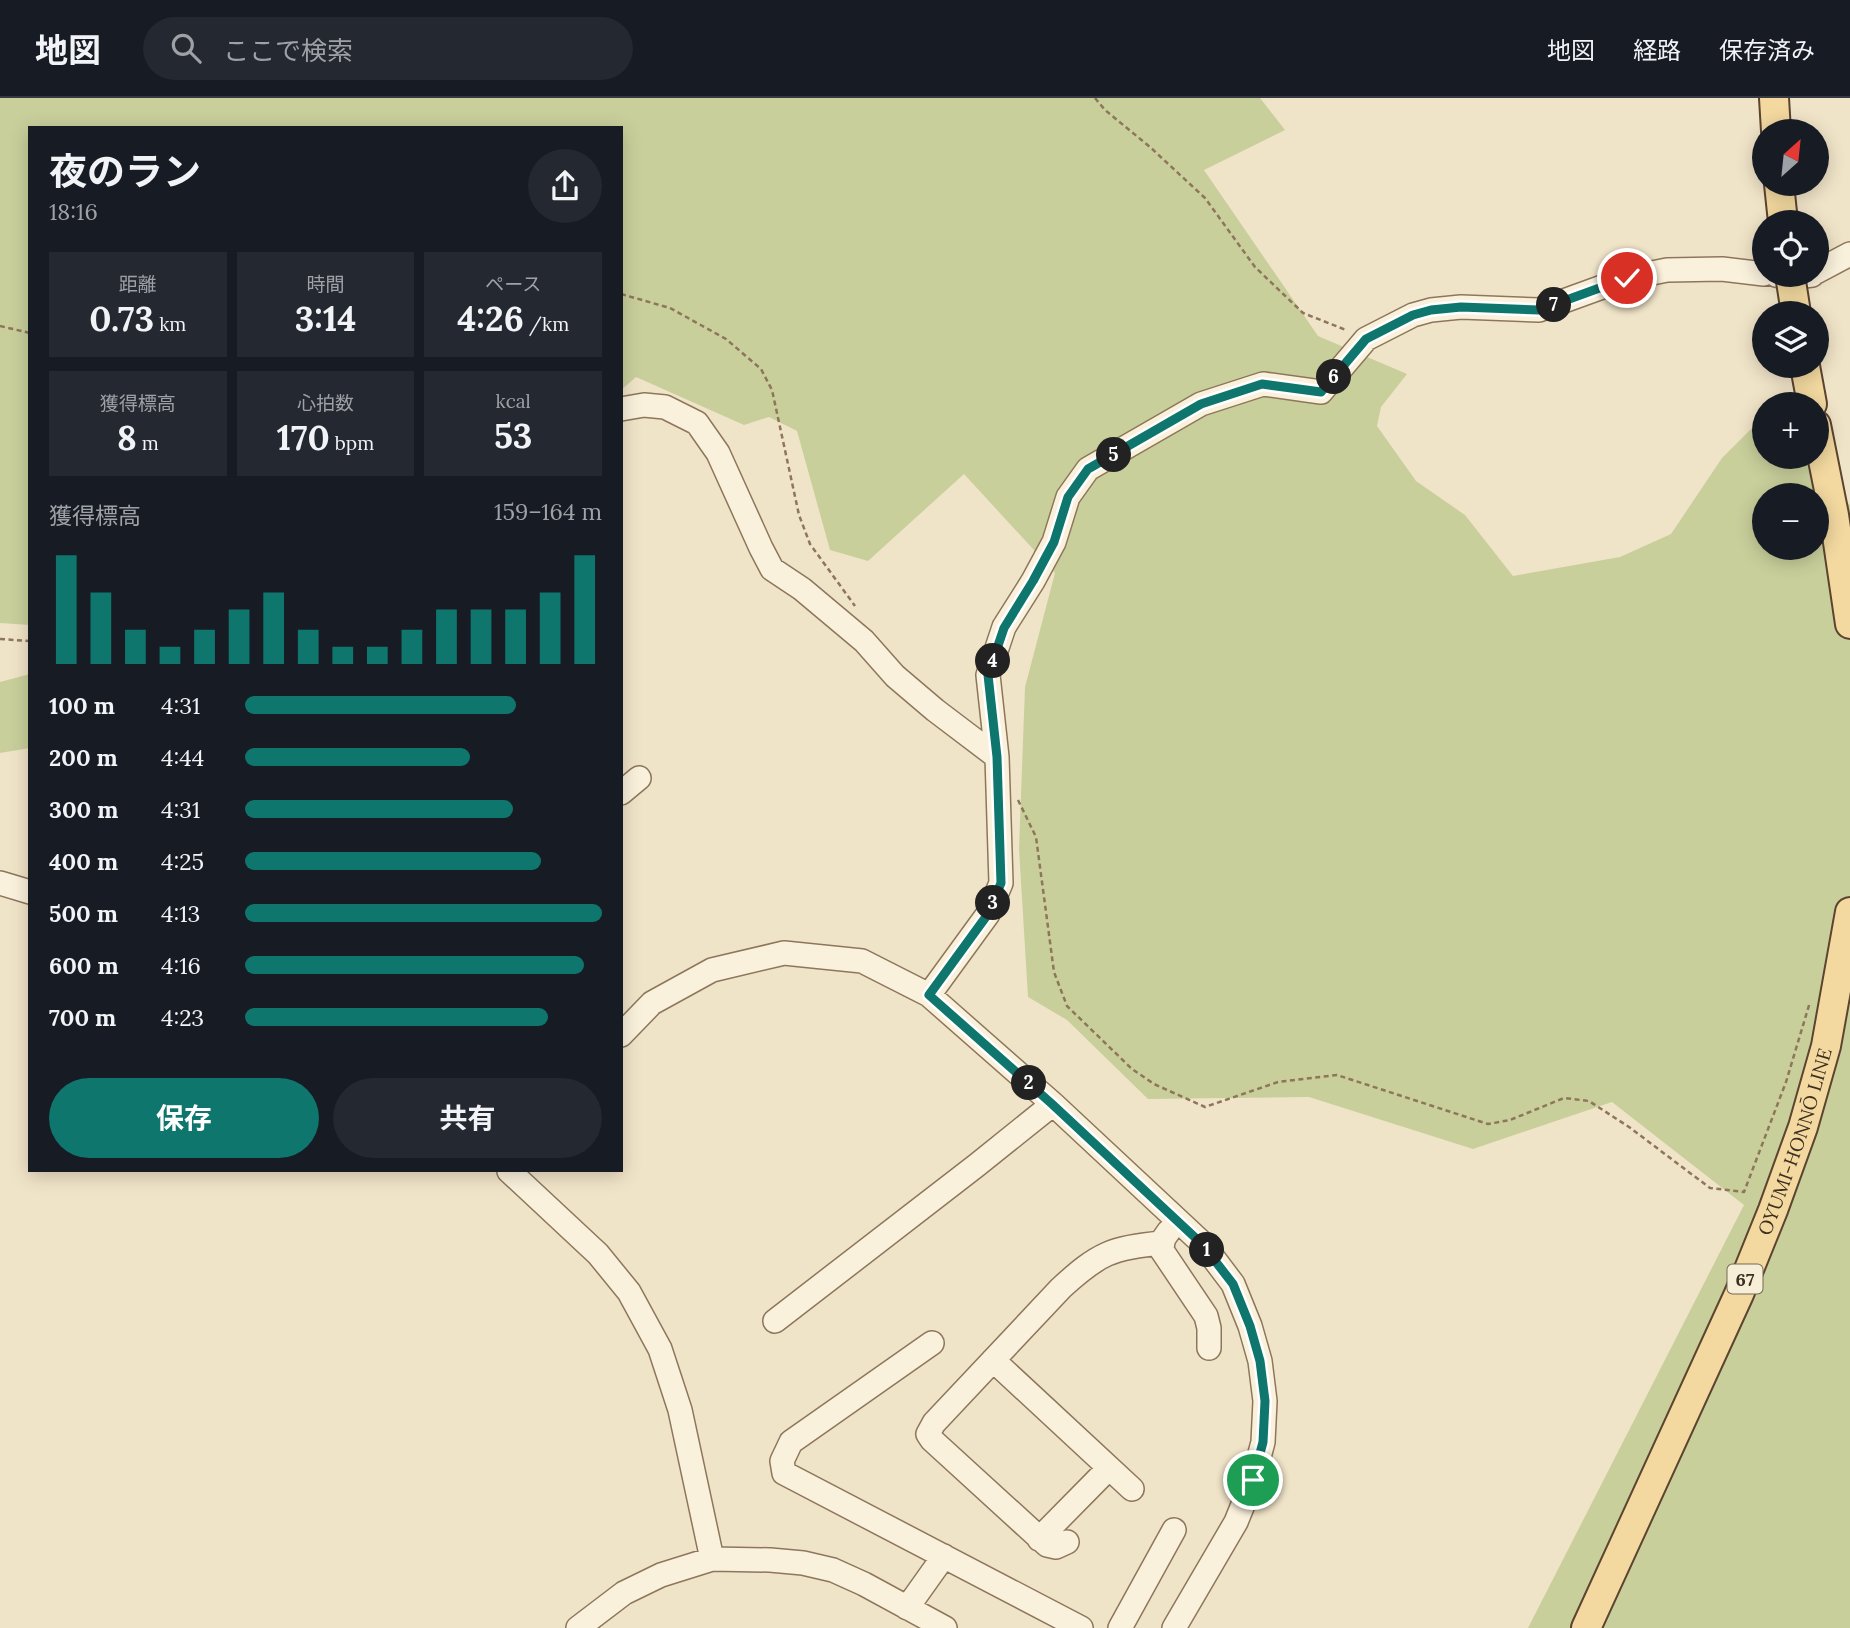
<!DOCTYPE html>
<html lang="ja">
<meta charset="utf-8">
<style>
:root{--surface:#171b24;--page:#242831;--text:#f1f3f6;--muted:#9ea1a6;--line:#363941;--accent:#0f766e}
body{margin:0;font-family:Lora,"Noto Sans JP",serif;background:var(--page);color:var(--text);height:100vh;display:flex;flex-direction:column;font-size:26px;white-space:nowrap}
*{box-sizing:border-box;margin:0}
p{font-size:23px;color:var(--muted)}
.icon{flex:none;width:38px;height:38px;fill:none;stroke:currentColor;stroke-width:2;stroke-linecap:round;stroke-linejoin:round}
.map{position:relative;flex:1;overflow:hidden}
.drawer{position:absolute;left:28px;top:28px;width:595px;height:1046px;display:flex;flex-direction:column;background:var(--surface);border-radius:0px;box-shadow:0 4px 18px #0003}
.drawer>*{flex:none}
.needle{width:46px;rotate:27deg}
.tools{position:absolute;left:1752px;top:21px;display:grid;gap:14px}
.tools a{display:grid;place-items:center;width:77px;height:77px;border-radius:50%;background:var(--surface);box-shadow:0 4px 18px #0003;font-size:35px}
.pin{position:absolute;display:grid;place-items:center;width:60px;height:60px;color:#fff;margin:-30px;border:4px solid #fff;border-radius:50%;box-shadow:0 2px 7px #0007}
.km{position:absolute;width:35px;height:35px;margin:-18px;border-radius:50%;background:#222;color:#fff;font-size:19px;line-height:35px;text-align:center}
.round{display:grid;place-items:center;flex:none;width:74px;height:74px;border-radius:37px;background:var(--page)}
.summary{display:flex;align-items:center;justify-content:space-between;height:119px;padding:0 21px}
h1{font-size:38px;font-weight:700;line-height:52px}
.stats{display:grid;grid-template-columns:repeat(3,1fr);gap:10px;height:119px;padding:7px 21px}
.stats div{display:grid;align-content:center;border-radius:0px;background:var(--page);text-align:center}
.stats b{font-size:35px;font-weight:700}
.stats small{font-size:19px;font-weight:400}
.stats p{font-size:19px}
.chart{height:196px;padding:14px 21px}
.chart p{display:flex;justify-content:space-between}
.chart svg{width:100%;height:126px;margin-top:7px;stroke:var(--accent);stroke-width:6}
.action{display:flex;gap:14px;margin-top:auto;padding:14px 21px}
.action a{flex:1;height:80px;border-radius:42px;background:var(--accent);color:#fff;font-size:28px;font-weight:700;line-height:80px;text-align:center}
.action a+a{background:var(--page);color:var(--text)}
ul{padding:0 21px;list-style:none;font-size:23px}
li{display:grid;grid-template-columns:112px 84px 1fr;align-items:center;height:52px}
li i{height:18px;border-radius:9px;background:var(--accent)}
header{display:flex;align-items:center;gap:42px;box-sizing:border-box;height:98px;padding:0 35px;background:var(--surface);border-bottom:2px solid var(--line)}
header strong{font-size:33px}
nav{display:flex;gap:38px;margin-inline-start:auto;font-size:24px}
.search{width:490px;height:63px;background:var(--page);display:flex;align-items:center;gap:18px;box-sizing:border-box;padding:0 24px;border-radius:38px;color:var(--muted);font-size:26px}
.map>svg:first-child{display:block}
.green{fill:#c9cf9b;fill-rule:evenodd}
.lines{fill:none;stroke-linecap:round;stroke-linejoin:round}
.minor-casing{stroke:#8d765c;stroke-width:26}
.major-casing{stroke:#5b4430;stroke-width:32}
.path{stroke:#8d765c;stroke-width:2.5;stroke-dasharray:5 3.5;stroke-linecap:butt}
.minor{stroke:#faf1dc;stroke-width:23}
.major{stroke:#f3d9a0;stroke-width:28}
.major-bridge-casing{stroke:#5b4430;stroke-width:32;stroke-linecap:butt}
.major-bridge{stroke:#f3d9a0;stroke-width:28}
.route-casing{stroke:#fff;stroke-width:14}
.route{stroke:#0f766e;stroke-width:9}
.labels{text-anchor:middle;dominant-baseline:central;stroke-width:6;stroke-linejoin:round;paint-order:stroke}
.shield{fill:#f7eed8;stroke:#756857;stroke-width:2}
.shield-label{font-size:18px;font-weight:bold;fill:#3d2e20}
.street-label{font-size:19px;fill:#3d2e20;stroke:#f7eed8}
</style>
<header>
<strong>地図</strong>
<div class="search"><svg class="icon" aria-label="search" viewBox="0 0 24 24"><circle cx="10" cy="10" r="6"/><path d="M15 15l6 6"/></svg>ここで検索</div>
<nav><a>地図</a><a>経路</a><a>保存済み</a></nav>
</header>
<div class="map">
<svg width="1850" height="1530" viewBox="0 0 1850 1530">
<rect width="100%" height="100%" fill="#f0e4c8"/>
<path class="green" d="M0,0H1260L1285,32L1204,72L1318,238L1407,276L1381,309L1377,328L1416,383L1465,417L1513,478L1620,459L1671,436L1722,360L1761,321L1764,324V359H1800L1850,407V1530H1528L1744,1107L1612,1004L1473,1051L1309,999L1148,1001L1067,922L1028,899L1019,751L1025,589L1055,475L964,376L868,463L830,452L797,333L769,319L744,327L636,279L621,292V30H30V527L0,525ZM1764,397H1816V450H1764Z
M30,576V650L0,655V584Z"/>
<g class="lines">
<defs>
<path id="minor" d="M1816,174L1850,156
M1776,177L1789,180L1812,177
M621,311L644,307L665,309L697,325L718,355L761,450L772,471L802,491L864,543L895,578L935,612L997,659
M621,695L639,680
M0,785L30,794
M929,897L988,816L1001,785L997,659L988,577L1004,529L1033,483L1054,444L1068,399L1088,371L1201,306L1263,286L1321,294L1366,241L1413,217L1431,212L1461,209L1539,212L1627,180L1667,172L1722,171L1764,176
M621,937L652,905L712,872L784,855L862,863L929,897L1053,1006L1202,1145L1233,1186L1250,1228L1260,1263L1265,1303L1263,1344L1253,1382L1236,1424L1174,1530
M509,1073L598,1156L629,1194L660,1251L680,1312L712,1461
M1169,1133L1164,1140L1161,1151L1206,1218L1209,1230V1250
M775,1223L977,1067L1053,1006
M932,1245L791,1344L782,1363L784,1375L1081,1530
M993,1262L1132,1391
M1039,1441L1109,1370
M1067,1444L1056,1449L1047,1447L932,1342L928,1336L934,1325L1061,1190C1098,1156 1112,1149 1163,1145
M907,1510L944,1458
M578,1530L624,1495L661,1477L712,1461L770,1462L803,1465L833,1472L864,1486L945,1530
M1120,1530L1174,1432"/>
<g id="major">
<path d="M1774,0L1776,33"/>
<path d="M1779,86L1783,124"/>
<path d="M1805,268L1812,306"/>
<path d="M1816,327L1834,417L1850,526"/>
<path id="s1" d="M1586,1530L1739,1196L1773,1112L1803,1029L1826,948L1850,814"/>
</g>
</defs>
<use href="#minor" class="minor-casing"/>
<use href="#major" class="major-casing"/>
<path class="path" d="M1095,0L1105,12L1150,49L1205,100L1255,169L1303,215L1346,232
M621,196L670,210L726,241L761,271L772,292L799,417L810,446L855,508
M0,228L30,235
M0,541L30,543
M1018,702L1036,739L1054,874L1067,908L1132,971L1154,986L1205,1009L1278,984L1337,977L1488,1026L1510,1022L1564,1000L1589,1003L1629,1029L1710,1090L1744,1094L1786,984L1810,904"/>
<use href="#minor" class="minor"/>
<use href="#major" class="major"/>
<defs>
<path id="major-bridge" d="M1790,177L1796,215"/>
</defs>
<use href="#major-bridge" class="major-bridge-casing"/>
<use href="#major-bridge" class="major-bridge"/>
</g>
<g class="lines">
<defs>
<path id="route" d="M1253,1382L1263,1344L1265,1303L1260,1263L1250,1228L1233,1186L1202,1146L1052,1006L929,897L988,816L1001,785L997,659L988,577L1004,530L1033,483L1054,444L1068,399L1088,371L1201,306L1262,286L1321,294L1366,241L1413,217L1431,212L1461,209L1539,212L1627,180"/>
</defs>
<use href="#route" class="route-casing"/>
<use href="#route" class="route"/>
</g>
<g class="labels">
<rect class="shield" x="1727.5" y="1166.5" width="35" height="29" rx="5"/>
<g class="shield-label">
<text x="1745" y="1181">67</text>
</g>
<g class="street-label">
<text stroke="none"><textPath href="#s1" startOffset="530">OYUMI-HONNŌ LINE</textPath></text>
</g>
</g>
</svg>
<div class="tools">
<a><svg class="needle" viewBox="-14 -14 28 28"><path d="M0-13l5 13h-10z" fill="#e53935"/><path d="M0 13l5-13h-10z" fill="#9ea1a6"/></svg></a>
<a><svg class="icon" aria-label="locate" viewBox="0 0 24 24"><circle cx="12" cy="12" r="6"/><path d="M12 2v4M12 18v4M2 12h4M18 12h4"/></svg></a>
<a><svg class="icon" aria-label="layers" viewBox="0 0 24 24"><path d="M12 4l9 5-9 5-9-5zM3 14l9 5 9-5"/></svg></a>
<a>+</a>
<a>−</a>
</div>
<div class="pin" style="left:1253px;top:1382px;background:#1e9e55"><svg class="icon" aria-label="arrive" viewBox="0 0 24 24"><path d="M6 21V4h12l-3 4 3 4H6"/></svg></div>
<div class="pin" style="left:1627px;top:180px;background:#d93025"><svg class="icon" aria-label="check" viewBox="0 0 24 24"><path d="M5 12l5 5 9-10"/></svg></div>
<b class="km" style="left:1207px;top:1152px">1</b>
<b class="km" style="left:1029px;top:985px">2</b>
<b class="km" style="left:993px;top:805px">3</b>
<b class="km" style="left:993px;top:563px">4</b>
<b class="km" style="left:1114px;top:357px">5</b>
<b class="km" style="left:1334px;top:279px">6</b>
<b class="km" style="left:1554px;top:207px">7</b>
<section class="drawer">
<div class="summary"><div><h1>夜のラン</h1><p>18:16</p></div><a class="round"><svg class="icon" aria-label="share" viewBox="0 0 24 24"><path d="M12 15V3M7 8l5-5 5 5M5 13v7h14v-7"/></svg></a></div>
<div class="stats">
<div><p>距離</p><b>0.73<small> km</small></b></div>
<div><p>時間</p><b>3:14</b></div>
<div><p>ペース</p><b>4:26<small> /km</small></b></div>
</div>
<div class="stats">
<div><p>獲得標高</p><b>8<small> m</small></b></div>
<div><p>心拍数</p><b>170<small> bpm</small></b></div>
<div><p>kcal</p><b>53</b></div>
</div>
<div class="chart"><p><span>獲得標高</span>159–164 m</p>
<svg viewBox="0 0 160 44" preserveAspectRatio="none"><path d="M5 44V6M15 44V19M25 44V32M35 44V38M45 44V32M55 44V25M65 44V19M75 44V32M85 44V38M95 44V38M105 44V32M115 44V25M125 44V25M135 44V25M145 44V19M155 44V6"/></svg>
</div>
<ul>
<li><b>100 m</b>4:31<i style="width:76%"></i></li>
<li><b>200 m</b>4:44<i style="width:63%"></i></li>
<li><b>300 m</b>4:31<i style="width:75%"></i></li>
<li><b>400 m</b>4:25<i style="width:83%"></i></li>
<li><b>500 m</b>4:13<i style="width:100%"></i></li>
<li><b>600 m</b>4:16<i style="width:95%"></i></li>
<li><b>700 m</b>4:23<i style="width:85%"></i></li>
</ul>
<div class="action"><a>保存</a><a>共有</a></div>
</section>
</div>
